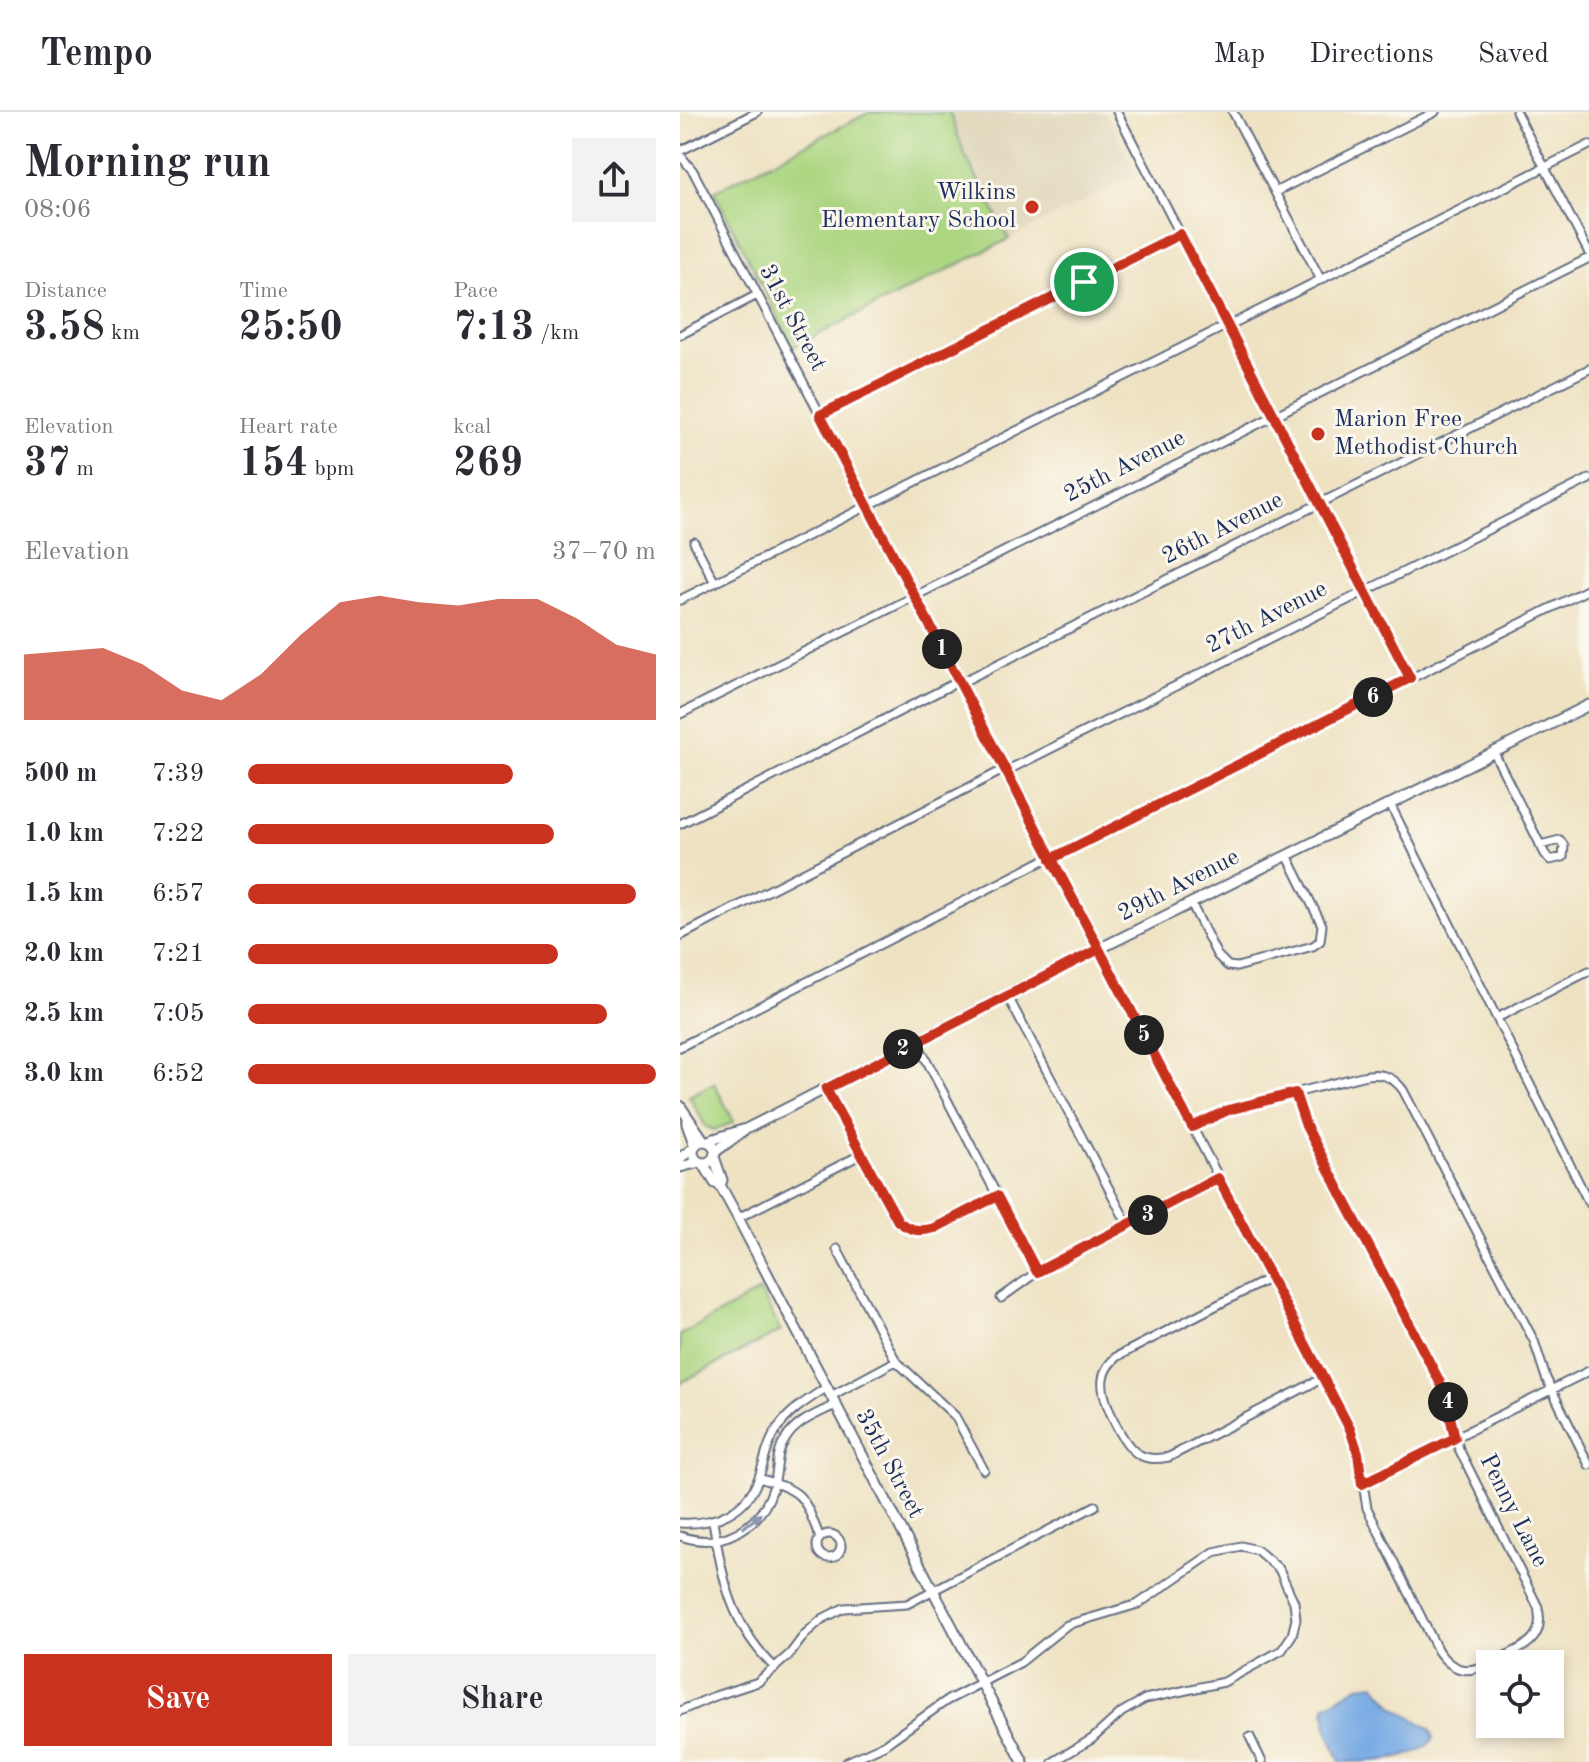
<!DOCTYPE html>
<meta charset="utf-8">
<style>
:root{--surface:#fff;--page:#f2f2f3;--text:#2b2b33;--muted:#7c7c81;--line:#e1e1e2;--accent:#c8321e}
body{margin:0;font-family:"Old Standard TT",serif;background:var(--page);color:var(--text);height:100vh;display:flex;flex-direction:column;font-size:30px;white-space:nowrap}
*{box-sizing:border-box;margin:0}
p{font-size:26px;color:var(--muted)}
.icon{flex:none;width:44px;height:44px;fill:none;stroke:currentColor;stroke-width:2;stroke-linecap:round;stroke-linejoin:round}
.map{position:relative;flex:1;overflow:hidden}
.panel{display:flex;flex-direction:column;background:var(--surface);width:680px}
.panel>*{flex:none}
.tools{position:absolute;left:796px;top:1538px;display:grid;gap:16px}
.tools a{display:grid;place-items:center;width:88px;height:88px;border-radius:0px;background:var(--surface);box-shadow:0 4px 12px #0003;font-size:40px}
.pin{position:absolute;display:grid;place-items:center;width:68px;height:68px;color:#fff;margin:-34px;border:4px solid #fff;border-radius:50%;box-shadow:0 2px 8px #0007}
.km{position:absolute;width:40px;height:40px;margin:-20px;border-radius:50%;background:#222;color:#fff;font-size:22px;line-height:40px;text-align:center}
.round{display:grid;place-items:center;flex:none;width:84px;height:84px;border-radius:0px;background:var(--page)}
.summary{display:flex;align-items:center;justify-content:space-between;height:136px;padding:0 24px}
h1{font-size:44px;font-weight:700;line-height:60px}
.stats{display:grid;grid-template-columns:repeat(3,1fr);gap:12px;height:136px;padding:8px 24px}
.stats div{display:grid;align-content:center}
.stats b{font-size:40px;font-weight:700}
.stats small{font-size:22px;font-weight:400}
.stats p{font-size:22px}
.chart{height:224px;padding:16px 24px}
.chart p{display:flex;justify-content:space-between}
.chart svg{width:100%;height:144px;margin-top:8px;fill:var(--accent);opacity:.7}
.cta{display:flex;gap:16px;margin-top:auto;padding:16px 24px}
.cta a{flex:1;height:92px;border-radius:0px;background:var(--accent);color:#fff;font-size:32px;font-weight:700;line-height:92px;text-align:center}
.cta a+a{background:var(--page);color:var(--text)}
ul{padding:0 24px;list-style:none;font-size:26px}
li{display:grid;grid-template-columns:128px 96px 1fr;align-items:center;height:60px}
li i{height:20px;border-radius:10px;background:var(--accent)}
header{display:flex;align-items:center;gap:48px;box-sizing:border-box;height:112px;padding:0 40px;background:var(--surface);border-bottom:2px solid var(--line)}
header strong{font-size:38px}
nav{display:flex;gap:44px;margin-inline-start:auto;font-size:28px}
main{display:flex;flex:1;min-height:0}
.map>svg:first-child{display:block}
.built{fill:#ddd4b6}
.green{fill:#abd580;stroke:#63826f;stroke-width:2}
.water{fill:#78aae4;stroke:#4a6ca1;stroke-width:2}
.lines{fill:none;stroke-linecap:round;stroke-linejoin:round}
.minor-casing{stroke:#656e81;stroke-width:11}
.tertiary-casing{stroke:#656e81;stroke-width:13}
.minor{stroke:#fff;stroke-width:7}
.tertiary{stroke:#fff;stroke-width:9}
.oneway{fill:#8d97ae}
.route-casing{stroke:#fff;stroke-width:16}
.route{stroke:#c8321e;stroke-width:10}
.poi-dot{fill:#c8321e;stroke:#fbf7ec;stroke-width:3}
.labels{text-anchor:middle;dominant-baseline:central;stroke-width:6;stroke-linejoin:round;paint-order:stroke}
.poi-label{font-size:24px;fill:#1b2f5e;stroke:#fbf7ec;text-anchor:end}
.street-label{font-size:24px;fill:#1b2f5e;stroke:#fbf7ec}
</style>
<header>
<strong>Tempo</strong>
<nav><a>Map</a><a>Directions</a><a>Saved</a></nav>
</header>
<main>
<section class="panel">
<div class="summary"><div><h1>Morning run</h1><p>08:06</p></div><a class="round"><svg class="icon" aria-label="share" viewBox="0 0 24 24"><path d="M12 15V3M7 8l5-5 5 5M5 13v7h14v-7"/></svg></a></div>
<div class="stats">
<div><p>Distance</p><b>3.58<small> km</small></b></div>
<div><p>Time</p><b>25:50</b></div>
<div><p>Pace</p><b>7:13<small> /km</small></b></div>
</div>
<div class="stats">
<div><p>Elevation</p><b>37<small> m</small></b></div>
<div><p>Heart rate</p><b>154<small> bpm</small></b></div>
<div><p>kcal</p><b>269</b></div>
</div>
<div class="chart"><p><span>Elevation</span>37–70 m</p>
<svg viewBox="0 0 160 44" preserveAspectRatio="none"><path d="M0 44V24L10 23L20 22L30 27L40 35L50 38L60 30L70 18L80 8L90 6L100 8L110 9L120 7L130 7L140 13L150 21L160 24V44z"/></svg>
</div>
<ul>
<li><b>500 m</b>7:39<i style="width:65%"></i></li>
<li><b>1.0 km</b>7:22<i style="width:75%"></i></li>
<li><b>1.5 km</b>6:57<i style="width:95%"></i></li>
<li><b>2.0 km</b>7:21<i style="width:76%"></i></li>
<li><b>2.5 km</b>7:05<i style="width:88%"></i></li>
<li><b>3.0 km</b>6:52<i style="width:100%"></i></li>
</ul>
<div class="cta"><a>Save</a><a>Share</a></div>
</section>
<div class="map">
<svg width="909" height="1650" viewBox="0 0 909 1650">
<rect width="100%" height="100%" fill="#fbf7ec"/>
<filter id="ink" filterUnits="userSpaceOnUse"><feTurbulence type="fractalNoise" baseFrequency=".0125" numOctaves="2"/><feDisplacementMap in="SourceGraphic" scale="16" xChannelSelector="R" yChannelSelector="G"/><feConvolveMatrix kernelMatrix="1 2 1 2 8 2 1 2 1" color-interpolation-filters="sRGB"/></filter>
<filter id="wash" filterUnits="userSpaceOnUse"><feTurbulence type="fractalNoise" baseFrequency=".006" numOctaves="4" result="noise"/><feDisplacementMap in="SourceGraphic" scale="32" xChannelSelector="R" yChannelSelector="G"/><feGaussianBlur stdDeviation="1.8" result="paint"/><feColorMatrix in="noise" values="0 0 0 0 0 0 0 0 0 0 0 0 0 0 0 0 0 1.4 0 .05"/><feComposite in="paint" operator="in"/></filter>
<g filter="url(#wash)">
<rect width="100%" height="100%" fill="#eee2c2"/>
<path class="built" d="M263,0H425L457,63L329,127Z"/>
<path class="green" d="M190,0L270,1L284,41L329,127L113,235L34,79Z
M34,971L54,1010L34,1018L26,1015L9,984Z
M80,1179L101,1219L0,1271V1223Z"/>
<path class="water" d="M695,1572L713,1594L750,1617L754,1626C739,1650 688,1650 660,1650L647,1617L645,1594L679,1574Z"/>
</g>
<g filter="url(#ink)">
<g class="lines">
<defs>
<path id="minor" d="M437,0L730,566
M553,0L641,168
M836,0L909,141
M0,39L77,0
M0,43L13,59L670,1317L678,1341L687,1396L758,1539C778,1567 795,1559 823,1545C834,1540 846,1535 854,1525C861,1515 860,1505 858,1495L779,1337L764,1278L626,1014L615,981
M595,80L755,0
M548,214L909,33
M0,223L77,183
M140,303L500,122
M14,430L35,471
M0,488L547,213
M280,571L909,257
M0,602L909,146
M814,641L865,742L870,748L883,745L884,734L880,728L860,733
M326,659L909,367
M710,692L909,1091
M0,712L279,569
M371,747L909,477
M511,791L537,843L548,854L557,855L633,834L640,829L642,813L607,743
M0,824L325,657
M327,883L448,1113
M817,906L909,859
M237,930L357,1160
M0,935L370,745
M146,977L212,1102C240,1138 286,1100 317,1084
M512,1015L548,998L682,964C699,960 712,963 723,978L854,1229L866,1266L909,1353
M58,1106L180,1043
M157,1137L216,1249L275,1304L304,1358
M590,1166L436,1245C429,1252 424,1258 423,1267C420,1285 442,1332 458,1342C468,1348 478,1347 489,1345L643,1266
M321,1186L357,1160L538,1066
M151,1284L216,1249
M79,1366C125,1381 122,1381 140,1426
M682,1372L909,1259
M33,1409C43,1469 50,1511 95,1556
M0,1411C34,1413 67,1400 79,1365C85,1349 86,1334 96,1319C108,1299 128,1288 147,1275
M137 1434a12 12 0 1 1 24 0a12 12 0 1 1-24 0Z
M0,1424C41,1438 81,1416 93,1376C99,1359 95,1343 105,1328C116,1309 137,1302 155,1293
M0,1599L32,1585L78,1570L110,1542L125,1522L142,1507L164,1496L227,1492L415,1394
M570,1625L582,1650
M167,1650L204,1633L266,1589L341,1550L387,1513L458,1492L534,1440L561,1434L577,1438L599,1457L614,1490L616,1507L612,1523L602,1538L544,1570L465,1587L442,1600L412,1627L373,1650"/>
<path id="tertiary" d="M0,994L24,1029
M8,1009L7,1012L15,1034
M28,1029L66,1017L419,837L909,593
M13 1040a11 11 0 1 1 22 0a11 11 0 1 1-22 0Z
M35,1040L66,1017
M34,1045L42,1068L40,1073
M0,1046L14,1036
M23,1051L35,1071L40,1073L58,1106L343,1650
M0,1055L20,1050"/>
</defs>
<use href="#minor" class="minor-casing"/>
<use href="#tertiary" class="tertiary-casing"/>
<use href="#minor" class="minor"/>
<use href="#tertiary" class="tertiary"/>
</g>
<defs><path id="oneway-solid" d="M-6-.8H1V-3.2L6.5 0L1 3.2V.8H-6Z" transform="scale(2)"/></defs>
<use class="oneway" href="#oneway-solid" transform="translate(72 1409) rotate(-39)"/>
</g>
<g class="lines" filter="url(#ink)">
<defs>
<path id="route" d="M404,170L140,303L419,837L146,977L218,1109C230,1119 240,1120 255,1116L317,1084L357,1160L538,1066L670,1317L678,1341L682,1372L775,1326L764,1278L626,1014L615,981L548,998L512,1015L419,837L413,825L371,747L730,566L500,122L404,170"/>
</defs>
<use href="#route" class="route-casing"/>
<use href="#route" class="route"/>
</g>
<g class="poi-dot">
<circle cx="352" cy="95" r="8"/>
<circle cx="638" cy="322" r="8"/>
</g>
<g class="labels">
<g class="poi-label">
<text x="336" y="81">Wilkins<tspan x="336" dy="28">Elementary School</tspan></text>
<text x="654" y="308" text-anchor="start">Marion Free<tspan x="654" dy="28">Methodist Church</tspan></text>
</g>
<g class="street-label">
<text transform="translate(112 206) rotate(62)">31st Street</text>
<text transform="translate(445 355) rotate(-27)">25th Avenue</text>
<text transform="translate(543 417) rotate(-27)">26th Avenue</text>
<text transform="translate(587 506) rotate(-27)">27th Avenue</text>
<text transform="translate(499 774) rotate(-27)">29th Avenue</text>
<text transform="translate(209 1352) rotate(62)">35th Street</text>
<text transform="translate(833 1399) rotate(63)">Penny Lane</text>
</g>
</g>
</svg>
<div class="tools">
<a><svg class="icon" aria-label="locate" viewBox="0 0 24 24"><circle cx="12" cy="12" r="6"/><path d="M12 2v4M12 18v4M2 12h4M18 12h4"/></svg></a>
</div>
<div class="pin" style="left:404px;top:170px;background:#1e9e55"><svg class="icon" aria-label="arrive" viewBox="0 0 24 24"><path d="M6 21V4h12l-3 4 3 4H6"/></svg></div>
<b class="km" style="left:262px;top:537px">1</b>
<b class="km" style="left:223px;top:937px">2</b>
<b class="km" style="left:468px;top:1103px">3</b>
<b class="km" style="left:768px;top:1290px">4</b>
<b class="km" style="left:464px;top:923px">5</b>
<b class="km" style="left:693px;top:585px">6</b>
</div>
</main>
